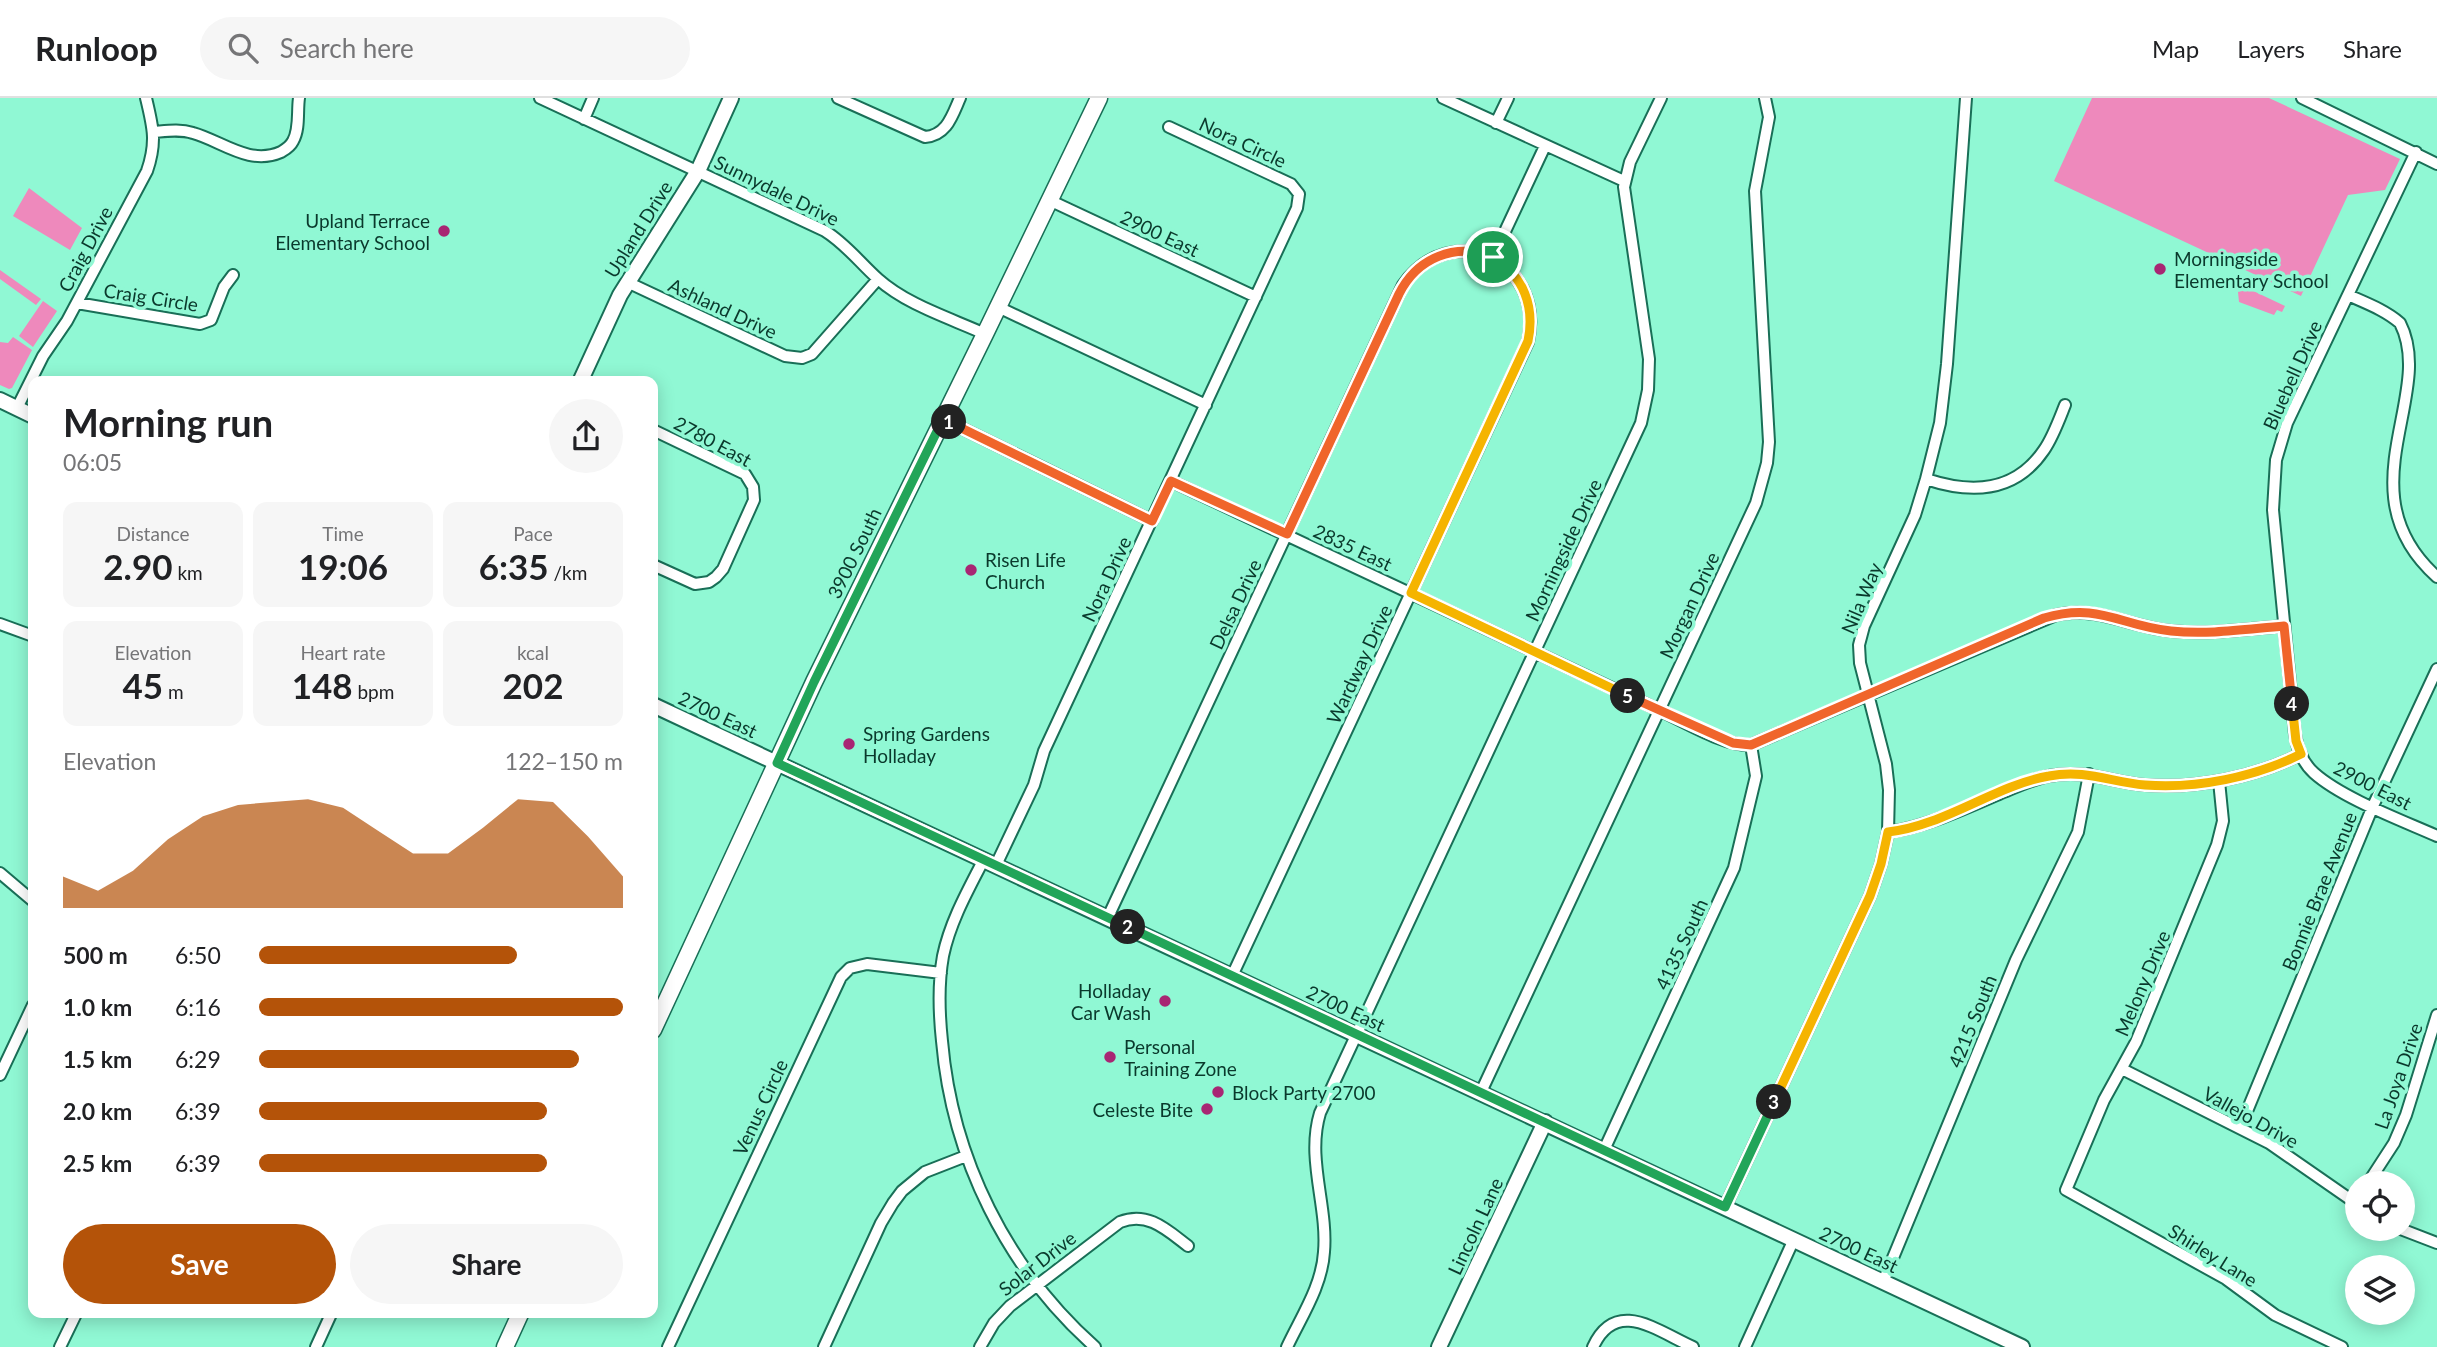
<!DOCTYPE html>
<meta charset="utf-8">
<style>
:root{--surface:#fff;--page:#f6f6f6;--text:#202124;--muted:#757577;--line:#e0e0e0;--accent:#b45309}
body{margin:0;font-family:Lato,sans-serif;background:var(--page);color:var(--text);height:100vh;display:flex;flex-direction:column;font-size:26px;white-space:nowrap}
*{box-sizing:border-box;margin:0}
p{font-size:23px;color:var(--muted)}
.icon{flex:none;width:38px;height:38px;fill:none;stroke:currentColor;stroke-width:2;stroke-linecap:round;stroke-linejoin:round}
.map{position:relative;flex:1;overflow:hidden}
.side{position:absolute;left:28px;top:278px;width:630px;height:942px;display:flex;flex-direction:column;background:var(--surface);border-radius:14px;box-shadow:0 4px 18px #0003}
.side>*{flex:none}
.tools{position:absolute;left:2345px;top:1073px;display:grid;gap:14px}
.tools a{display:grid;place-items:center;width:70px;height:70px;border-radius:50%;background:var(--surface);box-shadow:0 4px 18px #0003;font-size:35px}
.pin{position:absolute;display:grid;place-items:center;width:60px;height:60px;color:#fff;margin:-30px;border:4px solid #fff;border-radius:50%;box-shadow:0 2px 7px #0007}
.km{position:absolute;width:35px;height:35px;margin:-18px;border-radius:50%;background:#222;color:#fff;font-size:19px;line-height:35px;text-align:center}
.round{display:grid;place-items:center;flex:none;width:74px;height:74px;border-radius:37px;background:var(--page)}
.headline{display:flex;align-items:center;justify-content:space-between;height:119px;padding:0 35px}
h1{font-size:38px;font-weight:700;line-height:52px}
.metrics{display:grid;grid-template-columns:repeat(3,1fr);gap:10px;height:119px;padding:7px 35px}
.metrics div{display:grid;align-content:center;border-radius:14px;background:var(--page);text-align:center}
.metrics b{font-size:35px;font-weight:700}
.metrics small{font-size:19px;font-weight:400}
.metrics p{font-size:19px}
.chart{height:196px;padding:14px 35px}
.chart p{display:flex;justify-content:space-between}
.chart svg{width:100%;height:126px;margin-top:7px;fill:var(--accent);opacity:.7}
.primary-button{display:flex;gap:14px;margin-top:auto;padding:14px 35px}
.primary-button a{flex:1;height:80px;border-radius:42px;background:var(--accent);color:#fff;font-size:28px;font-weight:700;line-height:80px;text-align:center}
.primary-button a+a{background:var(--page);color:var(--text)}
ul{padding:0 35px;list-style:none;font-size:23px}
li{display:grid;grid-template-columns:112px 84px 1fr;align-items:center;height:52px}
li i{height:18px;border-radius:9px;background:var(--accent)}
header{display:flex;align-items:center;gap:42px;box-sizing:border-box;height:98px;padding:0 35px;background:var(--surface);border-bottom:2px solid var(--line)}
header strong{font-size:33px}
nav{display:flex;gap:38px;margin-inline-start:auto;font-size:24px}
.search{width:490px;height:63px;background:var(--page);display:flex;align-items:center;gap:18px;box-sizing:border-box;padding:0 24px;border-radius:38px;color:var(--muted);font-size:26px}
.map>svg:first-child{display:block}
.green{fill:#ee89bc}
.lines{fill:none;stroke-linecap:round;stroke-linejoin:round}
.minor-casing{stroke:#196f57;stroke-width:14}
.tertiary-casing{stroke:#196f57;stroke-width:18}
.secondary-casing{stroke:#196f57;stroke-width:19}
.minor{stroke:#fff;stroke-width:10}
.tertiary{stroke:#fff;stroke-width:14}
.secondary{stroke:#fff;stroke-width:16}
.split-1-casing{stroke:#fff;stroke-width:14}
.split-2-casing{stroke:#fff;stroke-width:14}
.split-3-casing{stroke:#fff;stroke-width:14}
.split-4-casing{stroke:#fff;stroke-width:14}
.split-5-casing{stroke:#fff;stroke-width:14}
.split-6-casing{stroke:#fff;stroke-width:14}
.split-1{stroke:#f0652b;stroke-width:9}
.split-2{stroke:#22a559;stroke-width:9}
.split-3{stroke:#22a559;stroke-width:9}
.split-4{stroke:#f5b400;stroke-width:9}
.split-5{stroke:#f0652b;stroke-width:9}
.split-6{stroke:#f5b400;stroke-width:9}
.poi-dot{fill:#a82673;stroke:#90f8d4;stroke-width:2.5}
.labels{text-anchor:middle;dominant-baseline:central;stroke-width:7;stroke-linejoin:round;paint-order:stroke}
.street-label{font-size:19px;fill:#0a392c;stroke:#90f8d4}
.poi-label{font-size:19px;fill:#0a392c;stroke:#90f8d4;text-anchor:start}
</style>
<header>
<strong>Runloop</strong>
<div class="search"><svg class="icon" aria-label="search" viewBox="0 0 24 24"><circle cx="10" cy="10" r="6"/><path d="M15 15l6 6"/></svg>Search here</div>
<nav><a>Map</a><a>Layers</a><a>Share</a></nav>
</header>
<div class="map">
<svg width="2437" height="1249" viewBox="0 0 2437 1249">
<rect width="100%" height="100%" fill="#90f8d4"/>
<path class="green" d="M2092,0H2269L2400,61L2385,92L2348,97L2301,198L2054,83Z
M29,90L82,130L70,152L13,118Z
M0,172L41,201L36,207L0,181Z
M2247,190L2285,208L2282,214L2277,212L2274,217L2239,204L2238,194Z
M43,203L57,213L33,249L19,238Z
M13,239L32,252L12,290L9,291L0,287V244L8,245Z"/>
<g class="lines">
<defs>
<path id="minor" d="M540,0L825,133C846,146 860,165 878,181C907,207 950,220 985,236
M838,0L925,39C947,37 952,18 960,0
M1443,0L1624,83
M2302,0L2437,66
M584,21L593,0
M1496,25L1508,0
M154,34C167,33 180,31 193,35C222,43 249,68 281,54C286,51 290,49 293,43C300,31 297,13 299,0
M2416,54L2287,325L2276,362L2273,412L2295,636C2297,650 2303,665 2314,675C2342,700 2401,722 2437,738
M1049,102L1256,199
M1493,159L1545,48
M627,184L785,258L802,260L812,256L878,181
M2348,197C2366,205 2385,212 2400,225C2437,297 2342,394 2437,479
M77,205L200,226L211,222L224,189L233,177
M998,209L1206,307
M17,310L43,258L67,223L147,73C157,44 153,29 146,0
M943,321L1152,423
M653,332L745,376L753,389L754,402L723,471L716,479L709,484L695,486L653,467
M1926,381C1971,396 2015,395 2044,352C2053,339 2059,322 2065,307
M1171,383L1659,612C1684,623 1725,649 1751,647L2056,517C2099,508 2129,529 2171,533C2209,537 2247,531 2284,528
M0,526L33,538
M2219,683L2223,723L2217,747L2136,944L2104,1002L2066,1092L2226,1181L2275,1217L2342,1249
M1888,734C1922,730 1967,710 1999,696C2016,689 2032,681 2049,678C2085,671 2111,684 2145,687C2197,691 2255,679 2301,656
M984,761C968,792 950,824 943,858C938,886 939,915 942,943C952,1060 1007,1171 1095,1249
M996,767L1034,687L1044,653L1297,110L1299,96L1291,86L1169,29
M0,775L33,803
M1108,819L1403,187C1451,119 1546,162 1528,244L1232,878
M2122,971L2269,1045L2357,1106
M0,977L33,907
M1481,994L1756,405L1767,365L1769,344L1755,93L1769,19L1765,0
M2240,1030L2373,708L2437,571
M1604,1052L1734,770L1756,678L1751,647
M2368,1085L2394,1045L2406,1017L2437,917
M1725,1109L1870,798L1881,766L1888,734L1889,692L1886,666L1860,565L1859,547L1864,528L1915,417L1926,381L1940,325L1947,266L1966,0
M2398,1130L2437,1145
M1883,1184L2016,862L2078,734L2089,676
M60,1249L77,1214
M316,1249L332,1214
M668,1249L841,879L850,870L867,866L941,875
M824,1249L881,1125L893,1105L902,1093L925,1074L966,1058
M980,1249L994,1225L1010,1208L1120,1124C1148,1113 1167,1132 1188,1148
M1287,1249C1301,1219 1322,1188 1324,1154C1328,1108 1306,1061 1320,1015L1641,325L1648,292L1649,261L1624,89L1630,64L1661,0
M1593,1249C1616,1199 1657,1233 1693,1249
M1745,1249L1794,1141"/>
<path id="tertiary" d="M580,284L620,197L698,73L731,0
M0,302L33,318
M653,607L2022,1249
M1439,1249L1545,1024"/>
<path id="secondary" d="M653,932L814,584L985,236L1099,0
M505,1249L521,1214"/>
</defs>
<use href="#minor" class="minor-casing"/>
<use href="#tertiary" class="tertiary-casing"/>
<use href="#secondary" class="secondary-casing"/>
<use href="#minor" class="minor"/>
<use href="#tertiary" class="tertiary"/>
<use href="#secondary" class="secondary"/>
</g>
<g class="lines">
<defs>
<path id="split-1" d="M949,324L1152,423L1171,383L1287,436L1399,196C1417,160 1455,144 1493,159"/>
<path id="split-2" d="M949,324L943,321L814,584L777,665L1128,829"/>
<path id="split-3" d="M1128,829L1725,1109L1774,1004"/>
<path id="split-4" d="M1774,1004L1870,798L1881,766L1888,734C1944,728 1996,687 2049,678C2085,671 2111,684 2145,687C2197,691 2255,679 2301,656L2296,643L2292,606"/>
<path id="split-5" d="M1628,598L1733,645L1751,647L2044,520C2100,504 2120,528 2171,533C2208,537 2247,531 2284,528L2292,606"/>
<path id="split-6" d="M1493,159C1524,178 1535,209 1528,243L1411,495L1628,598"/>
</defs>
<use href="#split-1" class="split-1-casing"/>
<use href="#split-2" class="split-2-casing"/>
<use href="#split-3" class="split-3-casing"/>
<use href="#split-4" class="split-4-casing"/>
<use href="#split-5" class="split-5-casing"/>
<use href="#split-6" class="split-6-casing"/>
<use href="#split-1" class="split-1"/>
<use href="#split-2" class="split-2"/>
<use href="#split-3" class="split-3"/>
<use href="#split-4" class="split-4"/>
<use href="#split-5" class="split-5"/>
<use href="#split-6" class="split-6"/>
</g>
<g class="poi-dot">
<circle cx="444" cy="133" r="7"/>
<circle cx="2160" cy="171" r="7"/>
<circle cx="971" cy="472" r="7"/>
<circle cx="849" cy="646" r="7"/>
<circle cx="1165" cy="903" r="7"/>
<circle cx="1110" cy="959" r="7"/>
<circle cx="1218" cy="994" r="7"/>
<circle cx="1207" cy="1011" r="7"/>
</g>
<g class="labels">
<g class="street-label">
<text transform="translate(1243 44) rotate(25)">Nora Circle</text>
<text transform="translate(777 92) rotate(26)">Sunnydale Drive</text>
<text transform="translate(638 131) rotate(-58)">Upland Drive</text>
<text transform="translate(1160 135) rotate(25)">2900 East</text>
<text transform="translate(85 151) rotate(-62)">Craig Drive</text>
<text transform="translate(151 199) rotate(9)">Craig Circle</text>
<text transform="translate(723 210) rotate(25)">Ashland Drive</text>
<text transform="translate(2292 277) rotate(-66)">Bluebell Drive</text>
<text transform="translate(713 343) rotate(28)">2780 East</text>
<text transform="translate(1353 449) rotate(25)">2835 East</text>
<text transform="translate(1563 452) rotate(-65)">Morningside Drive</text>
<text transform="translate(854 455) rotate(-64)">3900 South</text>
<text transform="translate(1106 481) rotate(-65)">Nora Drive</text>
<text transform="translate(1861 500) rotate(-67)">Nila Way</text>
<text transform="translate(1235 506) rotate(-65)">Delsa Drive</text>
<text transform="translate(1689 507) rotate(-65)">Morgan Drive</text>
<text transform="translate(1359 566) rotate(-65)">Wardway Drive</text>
<text transform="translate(718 616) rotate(25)">2700 East</text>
<text transform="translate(2373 687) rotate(27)">2900 East</text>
<text transform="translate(2319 793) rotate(-68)">Bonnie Brae Avenue</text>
<text transform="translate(1681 846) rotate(-65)">4135 South</text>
<text transform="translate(2142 885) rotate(-67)">Melony Drive</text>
<text transform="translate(1346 910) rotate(25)">2700 East</text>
<text transform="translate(1972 923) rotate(-68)">4215 South</text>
<text transform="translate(2398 978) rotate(-71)">La Joya Drive</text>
<text transform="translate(760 1009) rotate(-65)">Venus Circle</text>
<text transform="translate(2251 1019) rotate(29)">Vallejo Drive</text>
<text transform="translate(1475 1128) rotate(-65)">Lincoln Lane</text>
<text transform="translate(1859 1151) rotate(25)">2700 East</text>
<text transform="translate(2213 1157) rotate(32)">Shirley Lane</text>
<text transform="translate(1037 1165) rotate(-38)">Solar Drive</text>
</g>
<g class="poi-label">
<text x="430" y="122" text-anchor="end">Upland Terrace<tspan x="430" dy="22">Elementary School</tspan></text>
<text x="2174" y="160">Morningside<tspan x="2174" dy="22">Elementary School</tspan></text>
<text x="985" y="461">Risen Life<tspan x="985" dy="22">Church</tspan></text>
<text x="863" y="635">Spring Gardens<tspan x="863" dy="22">Holladay</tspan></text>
<text x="1151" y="892" text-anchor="end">Holladay<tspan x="1151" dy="22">Car Wash</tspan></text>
<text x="1124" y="948">Personal<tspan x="1124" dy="22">Training Zone</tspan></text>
<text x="1232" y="994">Block Party 2700</text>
<text x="1193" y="1011" text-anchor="end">Celeste Bite</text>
</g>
</g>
</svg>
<div class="tools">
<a><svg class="icon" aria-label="locate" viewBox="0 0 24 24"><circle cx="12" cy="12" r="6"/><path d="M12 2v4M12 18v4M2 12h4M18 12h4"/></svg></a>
<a><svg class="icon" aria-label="layers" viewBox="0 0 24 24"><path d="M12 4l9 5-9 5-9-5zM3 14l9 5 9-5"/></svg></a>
</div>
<div class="pin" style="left:1493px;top:159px;background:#1e9e55"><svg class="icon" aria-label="arrive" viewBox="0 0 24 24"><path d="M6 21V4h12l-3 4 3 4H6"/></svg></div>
<b class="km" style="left:949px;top:324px">1</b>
<b class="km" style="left:1128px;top:829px">2</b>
<b class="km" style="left:1774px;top:1004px">3</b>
<b class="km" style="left:2292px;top:606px">4</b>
<b class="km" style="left:1628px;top:598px">5</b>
<section class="side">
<div class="headline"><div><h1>Morning run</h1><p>06:05</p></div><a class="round"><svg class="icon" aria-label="share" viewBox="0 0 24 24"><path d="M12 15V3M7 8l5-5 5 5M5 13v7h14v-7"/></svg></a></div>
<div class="metrics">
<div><p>Distance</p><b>2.90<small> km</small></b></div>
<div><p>Time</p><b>19:06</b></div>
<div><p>Pace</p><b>6:35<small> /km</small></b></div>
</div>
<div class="metrics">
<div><p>Elevation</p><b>45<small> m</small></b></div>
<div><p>Heart rate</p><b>148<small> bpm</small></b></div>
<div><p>kcal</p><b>202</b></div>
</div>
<div class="chart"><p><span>Elevation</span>122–150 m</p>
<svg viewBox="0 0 160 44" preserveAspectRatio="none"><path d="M0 44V33L10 38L20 31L30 20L40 12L50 8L60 7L70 6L80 9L90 17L100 25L110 25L120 16L130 6L140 7L150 19L160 33V44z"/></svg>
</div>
<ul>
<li><b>500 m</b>6:50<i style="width:71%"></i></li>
<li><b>1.0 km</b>6:16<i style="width:100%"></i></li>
<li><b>1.5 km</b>6:29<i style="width:88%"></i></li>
<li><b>2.0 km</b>6:39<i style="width:79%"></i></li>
<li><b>2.5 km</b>6:39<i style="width:79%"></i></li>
</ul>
<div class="primary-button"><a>Save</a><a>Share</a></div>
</section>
</div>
